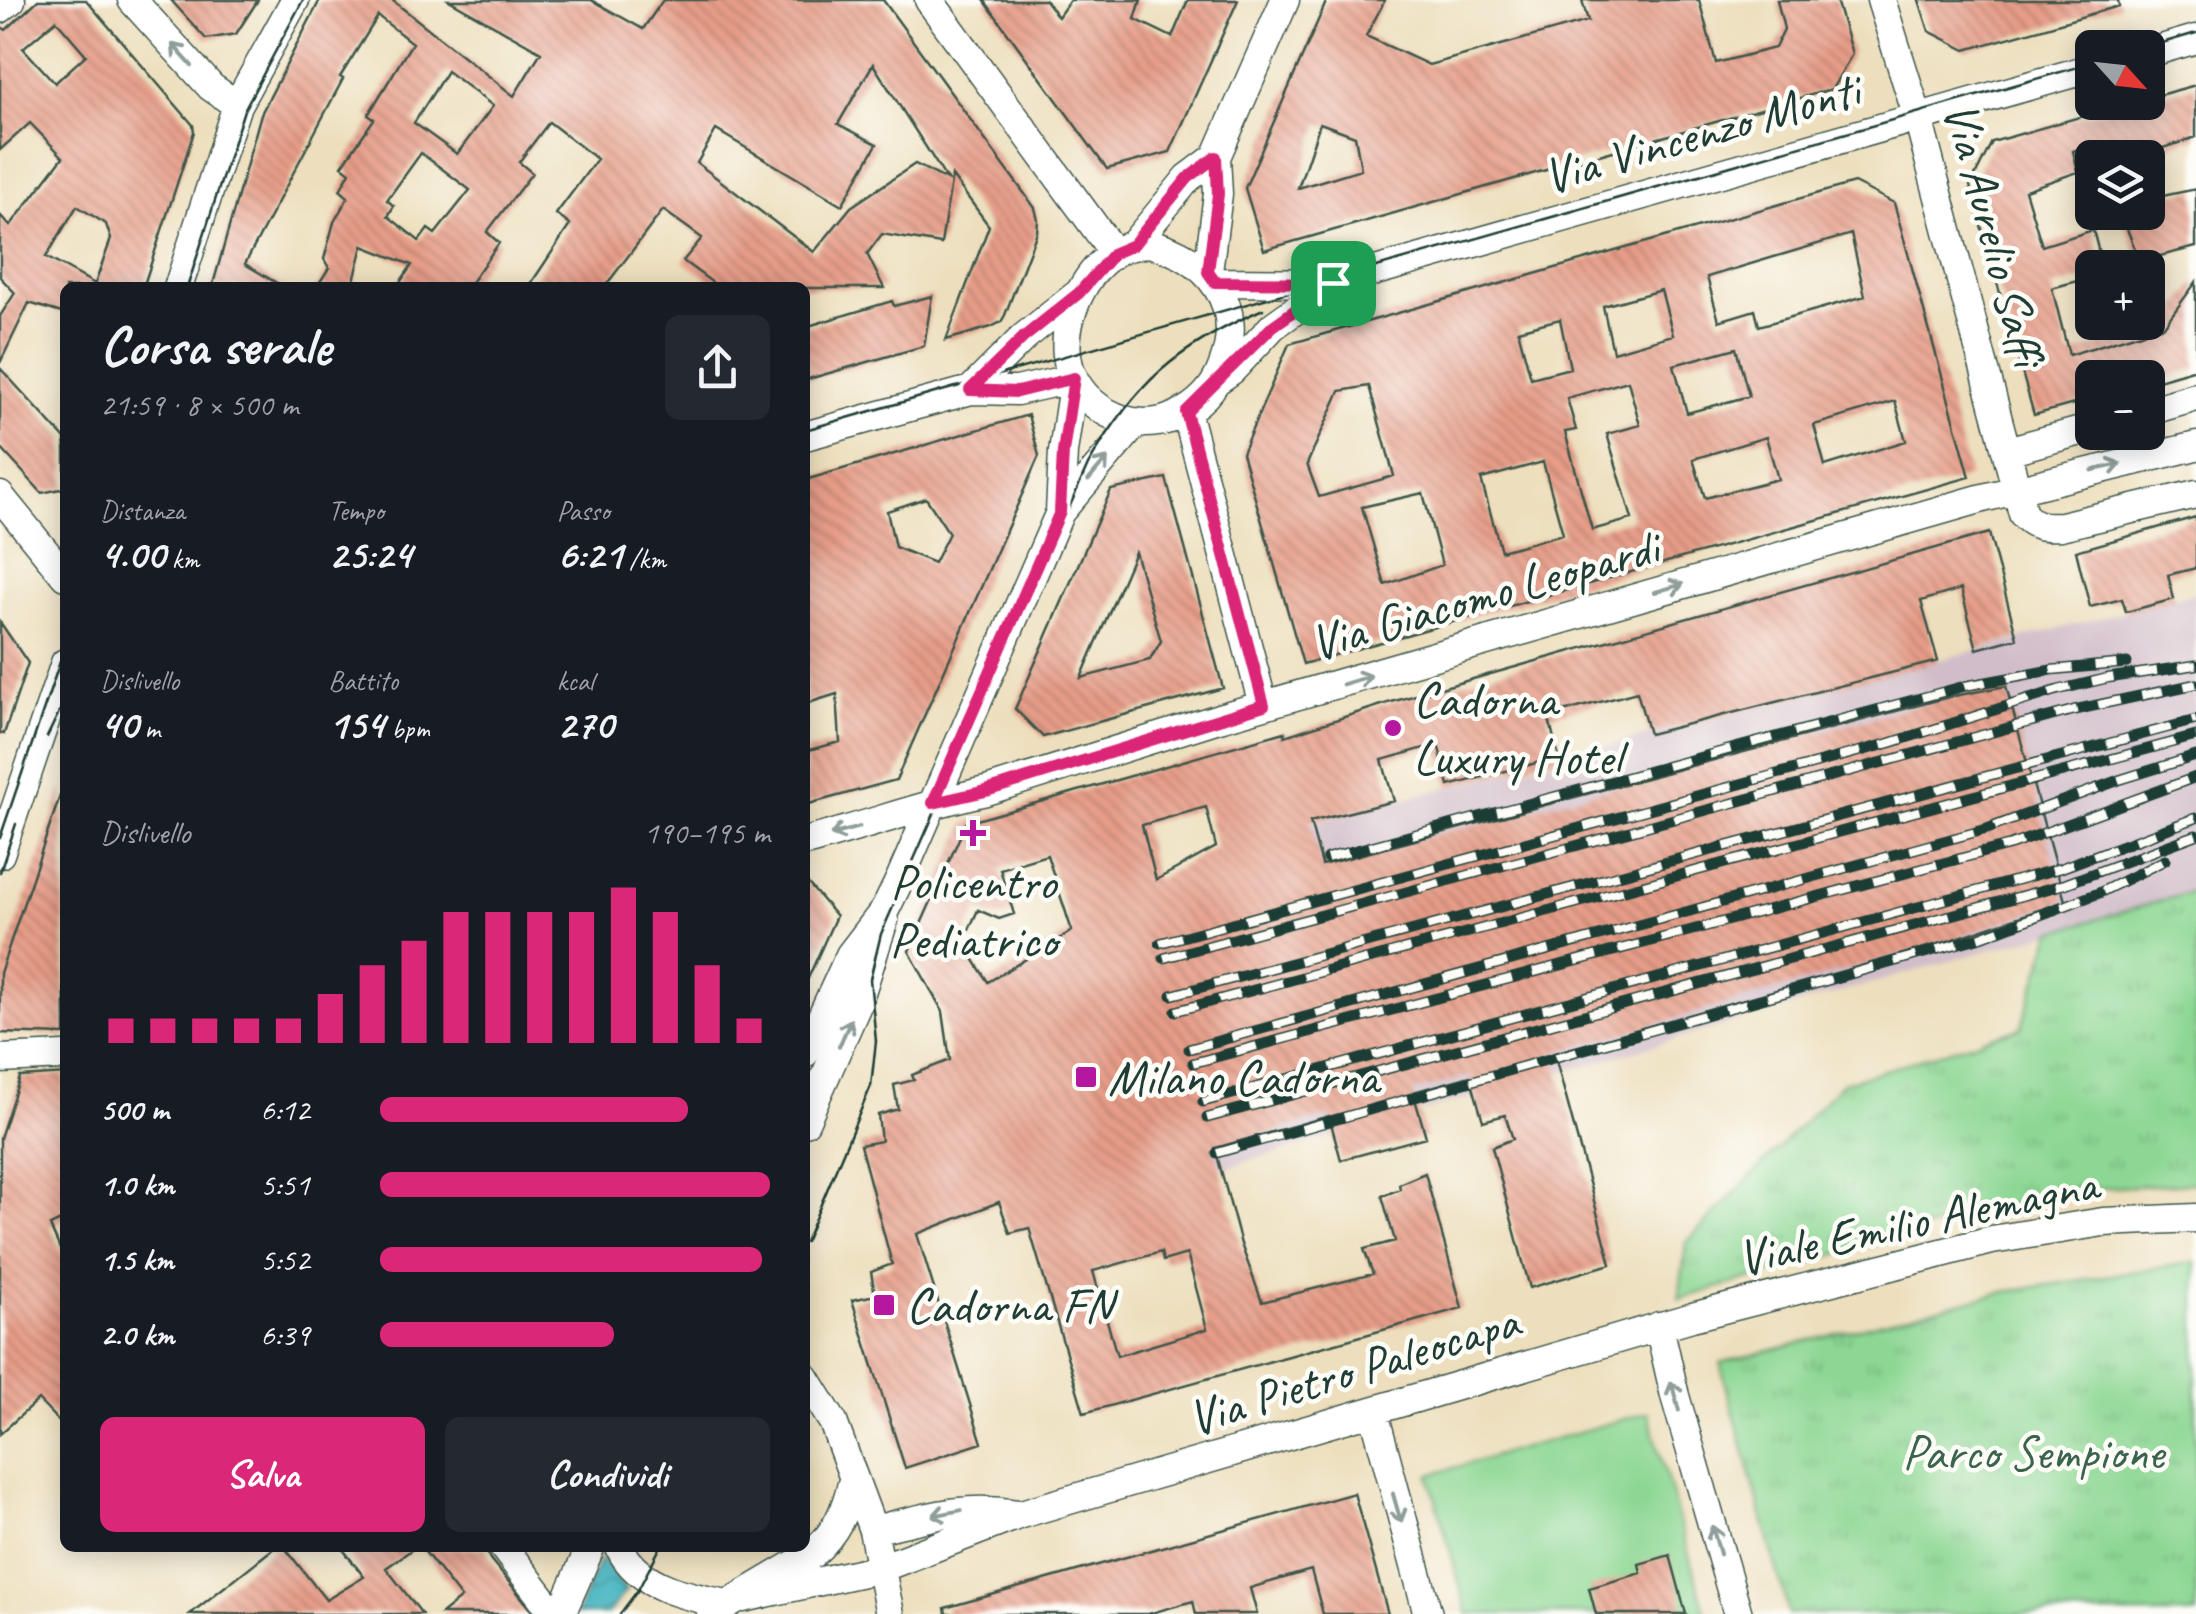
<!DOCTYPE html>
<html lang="it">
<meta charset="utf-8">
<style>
:root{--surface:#171b24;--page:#242831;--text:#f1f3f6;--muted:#9ea1a6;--accent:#db2777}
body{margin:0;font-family:Caveat,sans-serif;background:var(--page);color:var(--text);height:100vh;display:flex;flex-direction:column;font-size:38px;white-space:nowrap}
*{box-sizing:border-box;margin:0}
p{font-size:32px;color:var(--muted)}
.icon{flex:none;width:55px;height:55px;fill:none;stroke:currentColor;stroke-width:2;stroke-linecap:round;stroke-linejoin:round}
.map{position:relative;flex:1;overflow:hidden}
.side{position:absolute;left:60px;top:282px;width:750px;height:1270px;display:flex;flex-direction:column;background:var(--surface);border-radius:15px;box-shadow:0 5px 25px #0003}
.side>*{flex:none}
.needle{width:65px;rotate:117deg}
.buttons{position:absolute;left:2075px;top:30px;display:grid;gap:20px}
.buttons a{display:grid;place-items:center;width:90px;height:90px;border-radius:15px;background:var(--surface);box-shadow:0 5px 25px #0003;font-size:50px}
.pin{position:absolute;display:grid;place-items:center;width:85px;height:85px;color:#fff;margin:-42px;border-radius:20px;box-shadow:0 5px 15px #0006}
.round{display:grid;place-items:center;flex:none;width:105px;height:105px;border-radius:15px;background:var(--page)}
.head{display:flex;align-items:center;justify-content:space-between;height:170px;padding:0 40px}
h1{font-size:55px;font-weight:700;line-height:75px}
.stats{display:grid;grid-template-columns:repeat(3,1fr);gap:15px;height:170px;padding:10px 40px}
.stats div{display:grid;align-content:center}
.stats b{font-size:42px;font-weight:700}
.stats small{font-size:28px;font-weight:400}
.stats p{font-size:28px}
.chart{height:280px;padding:20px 40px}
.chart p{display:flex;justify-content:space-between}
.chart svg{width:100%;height:180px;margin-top:10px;stroke:var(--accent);stroke-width:6}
.cta{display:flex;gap:20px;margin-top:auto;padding:20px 40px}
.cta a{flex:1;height:115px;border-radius:15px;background:var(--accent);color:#fff;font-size:40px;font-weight:700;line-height:115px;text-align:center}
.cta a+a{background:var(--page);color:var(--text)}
ul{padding:0 40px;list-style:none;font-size:32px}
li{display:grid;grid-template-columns:160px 120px 1fr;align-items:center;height:75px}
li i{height:25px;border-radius:12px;background:var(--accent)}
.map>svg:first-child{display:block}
.railway{fill:#d1bdc9}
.green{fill:#8cd793;stroke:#568a64;stroke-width:2.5}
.park{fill:url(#park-tufts);stroke:#568a64;stroke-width:2.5}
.water{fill:url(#water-waves);stroke:#32787a;stroke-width:2.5}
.building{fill:url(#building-back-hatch);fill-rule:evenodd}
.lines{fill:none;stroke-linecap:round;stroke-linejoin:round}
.minor-casing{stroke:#3e5549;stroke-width:31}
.minor{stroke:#fff;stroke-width:28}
.tram{stroke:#1f3d34;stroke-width:2.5}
.rail-casing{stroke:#1f3d34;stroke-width:11}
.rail{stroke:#fdfcf7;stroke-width:8;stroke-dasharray:22;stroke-linecap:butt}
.oneway{stroke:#8f9e9a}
.route-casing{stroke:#fff;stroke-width:20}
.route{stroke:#db2777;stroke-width:12}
.poi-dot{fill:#b5179e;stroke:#fdfcf7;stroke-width:4}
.labels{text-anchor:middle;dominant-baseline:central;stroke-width:9;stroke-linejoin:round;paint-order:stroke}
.street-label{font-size:50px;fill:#1f3d34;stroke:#fdfcf7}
.poi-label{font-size:50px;fill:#1f3d34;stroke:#fdfcf7;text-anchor:start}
.park-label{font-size:50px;fill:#3a644c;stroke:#fdfcf7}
</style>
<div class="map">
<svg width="2196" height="1614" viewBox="0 0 2196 1614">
<defs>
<pattern id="park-tufts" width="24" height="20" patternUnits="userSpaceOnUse" patternTransform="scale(2.5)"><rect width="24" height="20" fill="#8cd793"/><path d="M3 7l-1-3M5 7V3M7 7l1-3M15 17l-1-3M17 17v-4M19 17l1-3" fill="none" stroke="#78b97f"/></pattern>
<pattern id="water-waves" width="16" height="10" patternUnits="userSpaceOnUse" patternTransform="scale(2.5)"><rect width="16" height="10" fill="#45b4c0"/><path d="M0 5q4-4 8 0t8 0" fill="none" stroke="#39949d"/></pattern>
<pattern id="building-back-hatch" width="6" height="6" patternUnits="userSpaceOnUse" patternTransform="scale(2.5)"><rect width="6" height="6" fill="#e79d88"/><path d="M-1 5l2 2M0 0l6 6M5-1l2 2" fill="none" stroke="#bb8170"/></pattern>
</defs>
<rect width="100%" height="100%" fill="#fdfcf7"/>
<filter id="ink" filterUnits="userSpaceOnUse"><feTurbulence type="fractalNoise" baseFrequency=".01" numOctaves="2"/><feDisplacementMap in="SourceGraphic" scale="20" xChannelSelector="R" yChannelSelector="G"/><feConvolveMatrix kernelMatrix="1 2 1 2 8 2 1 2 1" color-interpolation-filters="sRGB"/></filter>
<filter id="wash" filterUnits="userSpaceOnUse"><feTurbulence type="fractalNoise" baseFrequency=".0048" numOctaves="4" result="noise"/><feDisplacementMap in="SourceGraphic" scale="40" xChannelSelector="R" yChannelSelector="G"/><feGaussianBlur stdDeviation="2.25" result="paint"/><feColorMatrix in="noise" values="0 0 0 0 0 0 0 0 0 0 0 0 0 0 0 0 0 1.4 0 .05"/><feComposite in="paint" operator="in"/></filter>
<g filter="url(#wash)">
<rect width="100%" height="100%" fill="#eddfbd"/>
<path class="railway" d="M2196,593V891L1192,1177L1113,1205L1011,1233L972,1132L1264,834L1240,745L1285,732L1311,823Z"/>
<path class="green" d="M1648,1412L1706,1614H1468L1429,1475Z"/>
<path class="park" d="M2196,891V1183L2063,1190L1679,1299L1686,1243L1842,1083L2021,1028L2052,932Z
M2196,1262V1614H1789L1720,1363L2003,1292Z"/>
<path class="water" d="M601,1558L626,1590L608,1614H576Z"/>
<g id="blocks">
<path class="building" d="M38,0H86L193,125L194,132L143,288H65V314L29,303L0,363V316L15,293L0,277V215L10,226L63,157L30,123L0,150V26L6,30ZM56,20L86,55L55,83L23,48ZM77,206L106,224L111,239L95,284L46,257Z
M171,0H258L236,34L206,39Z
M320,0H392L514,96L541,52L449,0H591L643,29L663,0H883L1035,208L1038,220L1037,232L1005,315L1001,322L991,327L946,340L989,226L952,176L941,244L882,234L867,254L884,288H720L683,261L702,238L663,210L604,288H528L570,225L556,214L597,159L549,122L519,162L532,173L487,232L499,243L467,288H396L412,265L363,246L352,288H316L329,268L324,259L334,222L348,197L340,190L350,172L342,166L374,119L368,115L412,43L378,16L340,77L343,79L245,264L285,288H212L261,114ZM873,64L947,180L915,164L851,207L814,252L697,163L716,130L842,205L877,144L838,124ZM447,71L493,106L457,154L414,123ZM421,153L470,190L435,234L428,229L419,241L388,216L394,206L387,200Z
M984,0H1045L1058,17L1070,0H1141L1135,19L1172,37L1188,0H1238L1170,152L1107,169Z
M1327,0H1385L1366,36L1429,65L1588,21L1582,0H1699L1716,63L1775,48L1784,29L1777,0H1836L1852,54L1832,89L1264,250L1245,188ZM1320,123L1355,136L1361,169L1298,188Z
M1919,0H2118L2119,6L1966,50L1929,31Z
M2196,85V137L2134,158H2098L2092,144L2073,151L2078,172L2025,190L2042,246L2093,230L2103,268H2092V277L2052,288L2069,355L2164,326L2196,282V369L2148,383V378H2092V399L2034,415L1970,186L1992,142L2132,102H2148V98Z
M1854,183L1894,203L1970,477L1303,664L1242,453L1289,344ZM1851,234L1865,296L1759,326L1755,310L1719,321L1707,277ZM1661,290L1673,335L1613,352L1603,306ZM1560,319L1570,368L1531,378L1518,330ZM1736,348L1749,396L1687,413L1674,365ZM1628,381L1640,425L1607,434L1632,519L1592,530L1565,432L1576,430L1567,398ZM1369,386L1394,476L1319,497L1307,464L1340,391ZM1895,401L1906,441L1825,466L1814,425ZM1766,437L1778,479L1705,498L1693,459ZM1543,462L1563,534L1501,551L1481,479ZM1423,493L1442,565L1385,585L1362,507Z
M2196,189V247L2140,261L2120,212H2148V199Z
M932,296L924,346L805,380V327L892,301L894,306Z
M0,368L65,439V488L42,493L0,447Z
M1028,415L1039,456L896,780L805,805V751L840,742L837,694L805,704V480ZM926,498L949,533L934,563L895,547L887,511Z
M1166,478L1223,688L1043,737L1015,709L1111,490ZM1135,552L1161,641L1150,660L1081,678Z
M2196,517V568L2168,575L2174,599L2126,612L2122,599L2090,607L2076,551Z
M1989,533L2017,638L1977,649L1961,589L1921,601L1938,661L1649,734L1637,692L1548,716L1559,757L1449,786L1438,744L1382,760L1394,801L1310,822L1322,865L1949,697L2006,686L2065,901L1945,942L1554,1053L1611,1264L1530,1288L1492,1147L1513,1139L1505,1115L1483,1121L1470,1076L1413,1092L1426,1137L1341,1160L1329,1116L1215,1148L1241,1244L1262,1302L1373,1274L1364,1249L1395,1241L1382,1196L1400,1189L1399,1184L1425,1173L1462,1308L1401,1325L1084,1413L1029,1228L1010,1233L999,1202L917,1234L982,1443L905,1468L852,1300L875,1295L871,1272L892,1264L860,1145L881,1141L878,1115L898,1109L894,1085L914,1080L912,1075L950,1060L943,1012L909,951L966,823L1285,732V736L1388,703ZM1206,807L1216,847L1156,880L1142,825ZM1047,855L1072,931L988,982L963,943L978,910L999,919L1014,914L1000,869ZM1161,1252L1163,1261L1187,1254L1207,1329L1117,1356L1093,1271Z
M0,622L28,663L4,734L0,733Z
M63,787L65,1035L0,1033V973Z
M805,880L836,916L805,985Z
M65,1074V1219L50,1226L65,1260V1428L38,1400L0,1434V1138L20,1077Z
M1354,1493L1388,1614H1323L1311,1570L1250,1588L1257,1614H1196L1193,1601L1148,1614H946L945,1608Z
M274,1548H285L326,1600L364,1577L342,1548H414L386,1568L422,1614H190Z
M422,1548H485L490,1559L535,1614H441L461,1598Z
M1670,1555L1686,1614H1596L1589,1588L1641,1573L1639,1564Z"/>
</g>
</g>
<g filter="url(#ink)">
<use href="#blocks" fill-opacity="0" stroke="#3e5549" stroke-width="2.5"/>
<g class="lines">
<defs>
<path id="minor" d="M132,0L211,87L237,105
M929,0L1114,253
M1881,0L1918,118L2023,514C2034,527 2044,527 2061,526L2196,494
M0,9L11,0
M2148,53L2196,39
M1149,243C1209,258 1247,305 1222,368C1214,390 1197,406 1176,416C1132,438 1072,405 1067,355C1063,319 1083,274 1113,254C1123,246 1137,245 1149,243Z
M1133,245L1188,178L1216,157
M1208,272L1218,194L1216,157L1285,0
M1215,282L1333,283L2092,68
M178,288L237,105L295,0
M1219,379L1232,370L1273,326L1333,283
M971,390L1024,337L1079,293
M1186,411L1263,705
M2148,411L2196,397
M805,436L971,390L1017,391L1074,378
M2007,451L2092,428
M0,496L65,576
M1060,512L1134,425
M805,842C866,826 925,804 986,791L1219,718L1983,498L2196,446
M0,854L65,663
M805,1053L850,955L886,908L900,879L1060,512L1063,452L1074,378
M0,1059L65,1056
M805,1122L857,1005L884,920
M1659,1326L1675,1396L1738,1614
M805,1377L833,1422L873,1530L890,1614
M1374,1413L1428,1614
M873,1530C926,1518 963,1504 1018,1514
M504,1548L543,1599
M620,1548C638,1587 689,1597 727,1604
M743,1598L881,1568L1021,1514L1692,1317L1992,1240L2103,1222L2196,1218
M561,1614L590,1548
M711,1614L812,1554C837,1532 845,1512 853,1480"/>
</defs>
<use href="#minor" class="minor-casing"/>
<use href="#minor" class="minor"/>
<path class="tram" d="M2145,48L2196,33
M187,288L244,110L303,0
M805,430L2092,63
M47,737L65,700
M0,838L65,647
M0,872L16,824
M805,1242L871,1086L876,1041L870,979L881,934L1088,465C1136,382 1176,348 1263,309
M620,1614L638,1590L660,1548"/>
<defs>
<path id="rail" d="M1327,858L1965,686L2051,670L2127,663
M1160,943L1890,743L2058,690L2108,678L2196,665
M1164,958L2074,710L2196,684
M1172,995L2196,720
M1176,1011L2196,736
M1189,1049L1987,829L2119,780L2196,756
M1193,1063L2011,845L2196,777
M1203,1102L2061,868L2196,818
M1207,1118L2065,884L2196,835
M1217,1153L1981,937L2099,893L2165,860"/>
</defs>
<use href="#rail" class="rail-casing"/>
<use href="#rail" class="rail"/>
</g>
<defs><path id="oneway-shaft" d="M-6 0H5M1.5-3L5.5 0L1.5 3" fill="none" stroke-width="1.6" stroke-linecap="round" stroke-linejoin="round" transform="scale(2.5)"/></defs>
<g class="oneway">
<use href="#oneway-shaft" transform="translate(182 55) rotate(-132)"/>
<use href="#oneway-shaft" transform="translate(2107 467) rotate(-13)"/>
<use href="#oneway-shaft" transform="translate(1098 469) rotate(-50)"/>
<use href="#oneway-shaft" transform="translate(1669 588) rotate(-16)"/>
<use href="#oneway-shaft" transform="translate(1357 680) rotate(-17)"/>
<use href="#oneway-shaft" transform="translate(845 831) rotate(165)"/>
<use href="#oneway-shaft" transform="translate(845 1033) rotate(-66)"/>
<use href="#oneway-shaft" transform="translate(1675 1396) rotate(-105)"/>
<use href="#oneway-shaft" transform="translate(1397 1508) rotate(74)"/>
<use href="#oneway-shaft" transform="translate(947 1513) rotate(169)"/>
<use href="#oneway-shaft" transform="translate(1716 1540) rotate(-106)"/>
</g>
</g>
<g class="lines" filter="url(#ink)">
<defs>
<path id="route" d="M1216,157L1218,194L1208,272L1215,282L1333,283L1273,326L1186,412L1264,705L986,791L933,803L1060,512L1063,452L1074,378L1017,392L970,390L1024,337L1079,293L1114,253L1133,245L1188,178Z"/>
</defs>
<use href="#route" class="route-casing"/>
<use href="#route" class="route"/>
</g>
<g class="poi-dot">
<circle cx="1393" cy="728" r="10"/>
<path d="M968 818h10v10h10v10h-10v10h-10v-10h-10v-10h10z"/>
<rect x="1074" y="1065" width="24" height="24" rx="5"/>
<rect x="872" y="1293" width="24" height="24" rx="5"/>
</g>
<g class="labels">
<g class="street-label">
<text transform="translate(1701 133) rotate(-16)">Via Vincenzo Monti</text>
<text transform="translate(1994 233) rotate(75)">Via Aurelio Saffi</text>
<text transform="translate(1484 595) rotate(-16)">Via Giacomo Leopardi</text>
<text transform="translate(1917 1221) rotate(-12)">Viale Emilio Alemagna</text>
<text transform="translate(1353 1370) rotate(-17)">Via Pietro Paleocapa</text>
</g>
<g class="poi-label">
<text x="1413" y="699">Cadorna<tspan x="1413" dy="58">Luxury Hotel</tspan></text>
<text x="973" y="882" text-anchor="middle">Policentro<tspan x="973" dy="58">Pediatrico</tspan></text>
<text x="1108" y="1077">Milano Cadorna</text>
<text x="906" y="1305">Cadorna FN</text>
</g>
<g class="park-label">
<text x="2033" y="1452">Parco Sempione</text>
</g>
</g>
</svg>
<div class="buttons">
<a><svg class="needle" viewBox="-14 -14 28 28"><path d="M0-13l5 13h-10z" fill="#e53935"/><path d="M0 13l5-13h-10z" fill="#9ea1a6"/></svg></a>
<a><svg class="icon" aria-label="layers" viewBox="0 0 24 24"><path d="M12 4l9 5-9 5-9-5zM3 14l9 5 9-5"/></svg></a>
<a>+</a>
<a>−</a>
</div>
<div class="pin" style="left:1333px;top:283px;background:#1e9e55"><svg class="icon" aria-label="arrive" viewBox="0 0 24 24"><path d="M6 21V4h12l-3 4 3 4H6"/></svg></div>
<section class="side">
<div class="head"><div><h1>Corsa serale</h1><p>21:59 · 8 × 500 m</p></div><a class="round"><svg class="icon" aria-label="share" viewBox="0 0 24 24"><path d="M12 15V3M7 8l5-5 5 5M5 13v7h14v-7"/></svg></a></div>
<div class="stats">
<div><p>Distanza</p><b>4.00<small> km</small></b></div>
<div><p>Tempo</p><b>25:24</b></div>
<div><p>Passo</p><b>6:21<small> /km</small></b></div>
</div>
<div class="stats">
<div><p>Dislivello</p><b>40<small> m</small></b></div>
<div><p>Battito</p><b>154<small> bpm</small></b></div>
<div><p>kcal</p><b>270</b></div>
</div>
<div class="chart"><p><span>Dislivello</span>190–195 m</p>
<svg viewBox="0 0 160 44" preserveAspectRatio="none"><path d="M5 44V38M15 44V38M25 44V38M35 44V38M45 44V38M55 44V32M65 44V25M75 44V19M85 44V12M95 44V12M105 44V12M115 44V12M125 44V6M135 44V12M145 44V25M155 44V38"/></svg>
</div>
<ul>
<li><b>500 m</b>6:12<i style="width:79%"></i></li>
<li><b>1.0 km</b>5:51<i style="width:100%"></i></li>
<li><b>1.5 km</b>5:52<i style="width:98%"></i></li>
<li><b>2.0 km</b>6:39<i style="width:60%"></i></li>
</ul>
<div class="cta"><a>Salva</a><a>Condividi</a></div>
</section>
</div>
